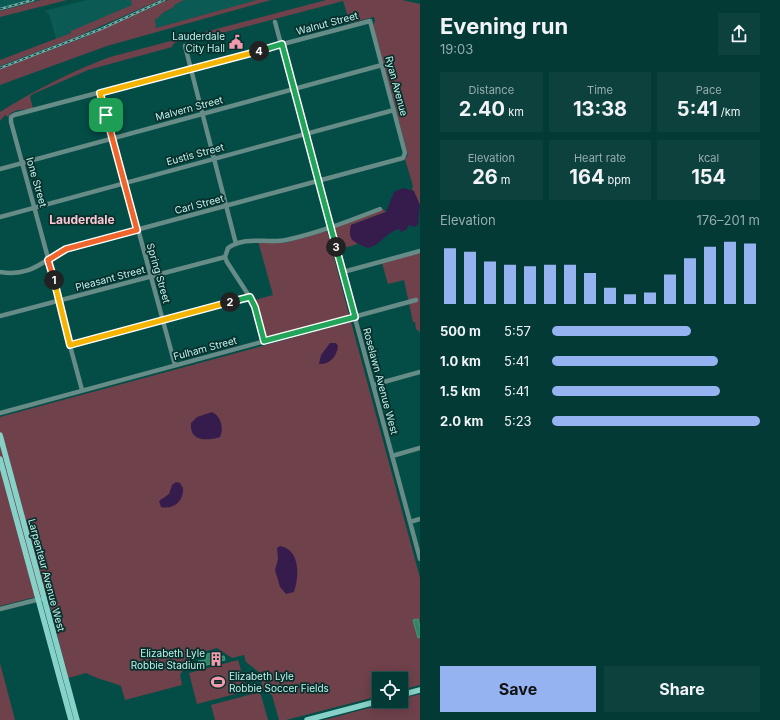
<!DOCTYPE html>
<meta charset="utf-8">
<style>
:root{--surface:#033a35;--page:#0d413d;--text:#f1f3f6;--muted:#97adad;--line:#245450;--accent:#95b2f1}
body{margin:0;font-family:Inter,sans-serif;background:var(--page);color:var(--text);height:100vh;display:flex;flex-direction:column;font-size:15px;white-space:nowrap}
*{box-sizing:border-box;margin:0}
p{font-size:13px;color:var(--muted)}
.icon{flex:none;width:22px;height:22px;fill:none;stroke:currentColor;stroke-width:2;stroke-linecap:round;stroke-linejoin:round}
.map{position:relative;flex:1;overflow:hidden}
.sheet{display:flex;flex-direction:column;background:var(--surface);width:360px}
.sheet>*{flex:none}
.tools{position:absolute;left:372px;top:672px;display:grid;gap:8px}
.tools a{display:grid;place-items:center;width:36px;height:36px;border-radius:0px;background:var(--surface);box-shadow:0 2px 10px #0003,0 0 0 1px var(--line);font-size:20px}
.pin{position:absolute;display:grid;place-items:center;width:34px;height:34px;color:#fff;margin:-17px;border-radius:8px;box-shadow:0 2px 6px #0006}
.km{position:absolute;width:20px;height:20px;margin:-10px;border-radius:50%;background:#222;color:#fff;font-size:11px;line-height:20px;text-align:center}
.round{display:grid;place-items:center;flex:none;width:42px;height:42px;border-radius:0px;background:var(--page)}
.summary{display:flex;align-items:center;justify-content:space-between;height:68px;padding:0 20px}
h1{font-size:22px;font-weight:700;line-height:30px}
.metrics{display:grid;grid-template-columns:repeat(3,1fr);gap:6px;height:68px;padding:4px 20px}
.metrics div{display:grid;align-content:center;border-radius:0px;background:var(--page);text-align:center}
.metrics b{font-size:20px;font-weight:700}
.metrics small{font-size:11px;font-weight:400}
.metrics p{font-size:11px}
.chart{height:112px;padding:8px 20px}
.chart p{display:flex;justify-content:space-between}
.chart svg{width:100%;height:72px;margin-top:4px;stroke:var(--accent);stroke-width:6}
.primary-button{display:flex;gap:8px;margin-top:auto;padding:8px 20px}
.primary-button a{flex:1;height:46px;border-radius:0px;background:var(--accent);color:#111;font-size:16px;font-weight:700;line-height:46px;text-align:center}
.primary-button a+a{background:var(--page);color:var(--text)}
ul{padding:0 20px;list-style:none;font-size:13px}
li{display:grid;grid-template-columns:64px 48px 1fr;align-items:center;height:30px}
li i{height:10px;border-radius:5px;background:var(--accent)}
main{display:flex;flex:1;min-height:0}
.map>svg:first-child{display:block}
.built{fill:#0b5b54}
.green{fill:#6f414b}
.water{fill:#361c4d}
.building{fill:#358265;stroke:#3c9f7b}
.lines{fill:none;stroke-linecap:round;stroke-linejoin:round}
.minor{stroke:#678b86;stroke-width:4.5}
.major{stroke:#87d2c8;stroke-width:5.5}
.rail-casing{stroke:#6faca6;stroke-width:2.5}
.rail{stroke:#082f2b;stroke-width:1;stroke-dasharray:3;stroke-linecap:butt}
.split-1-casing{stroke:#fff;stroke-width:8}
.split-2-casing{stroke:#fff;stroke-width:8}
.split-3-casing{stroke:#fff;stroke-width:8}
.split-4-casing{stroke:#fff;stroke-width:8}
.split-5-casing{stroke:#fff;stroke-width:8}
.split-1{stroke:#f0652b;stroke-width:5}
.split-2{stroke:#f5b400;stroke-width:5}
.split-3{stroke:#22a559;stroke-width:5}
.split-4{stroke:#22a559;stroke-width:5}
.split-5{stroke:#f5b400;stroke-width:5}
.labels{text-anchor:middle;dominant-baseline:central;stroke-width:3.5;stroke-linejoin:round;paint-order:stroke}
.street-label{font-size:10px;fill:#bef2eb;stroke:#082f2b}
.poi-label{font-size:10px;fill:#bef2eb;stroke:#082f2b;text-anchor:end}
.quarter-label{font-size:12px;font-weight:bold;fill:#fbc7d1;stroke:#082f2b}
</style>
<main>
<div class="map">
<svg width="420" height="720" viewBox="0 0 420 720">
<rect width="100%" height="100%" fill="#044d47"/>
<path class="built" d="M0,0H41L0,11Z
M87,0H131L133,5L56,39L49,14L44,11Z
M184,0H257L156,28L155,20L159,16L174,7V5Z"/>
<path class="green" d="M41,0H67L0,17V11Z
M131,0H160L76,37L0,66V60L71,33V31L132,5Z
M168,0H184L174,5V7L163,13L155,20L156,28L257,0H271L107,46L0,85V69L85,37Z
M326,0H402L420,4V207L412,189L413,186L405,159L408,155L373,25L375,21L374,17L350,23L343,1L192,41L188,39L174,43L172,47L88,70L33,94L30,96L33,109C25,110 13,108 8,117L5,115L0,121V112C35,90 70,72 110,57Z
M383,209L386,212L351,225L356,243L358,244L340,249L335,228Z
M327,231L349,315L268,338L266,336L255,300L273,295L258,241L284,243Z
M420,253V332L416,329L415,322H413L404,280L388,284L382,263Z
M351,322L420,578V685L401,690V679H379V696L286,720H279L272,695L263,690L259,672L246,662L244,655L232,658L217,648L193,655L180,675L182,685L125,700L121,686C109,681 97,679 86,673L68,678L47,594L0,606V417Z
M238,660L247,691L197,704L189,673Z
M0,663L15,720H0Z
M260,692L268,720H215L211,705Z
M420,694V720H324L395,701H401V699Z"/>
<path class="water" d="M403,188L414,191L420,205L418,225L414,227L409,225L406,230L401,232L399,229C386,232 381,245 368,248C354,242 347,241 351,225L386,212L394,192Z
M330,343H336L338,346C337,356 330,365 319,364L321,355Z
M212,412C221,416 224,428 220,437C208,441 189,442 191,423L197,417Z
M176,482L180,483L183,488C184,501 173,510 161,507L159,501L169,494L172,485Z
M280,546C301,550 299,577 294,592L286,594L280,587L275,570L278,559L277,548Z"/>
<path class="building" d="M418,619L420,627V637L418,638L413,620Z
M216,652L219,657L224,656L225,660L199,667L198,661L206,660L207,654Z"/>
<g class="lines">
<path class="minor" d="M275,22L420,559
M185,46L236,244
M101,93L175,365
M0,169L382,65
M0,217L394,110
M0,272C35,278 45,256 73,247L403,158L405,153L370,21L14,115L11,117V122L54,280L59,305L82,390
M343,272L420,251
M0,316L225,257
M264,341L253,302L227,262L225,257L228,248C246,235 267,244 286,240C318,233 349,221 380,209
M70,345L250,297
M373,385L420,372
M0,413L416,300
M392,456L420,448
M410,522L420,519
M0,609L40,599"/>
<path class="major" d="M0,435L77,720
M0,459L71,720
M401,695L420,690
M307,720L379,701"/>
<defs>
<path id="rail" d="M0,9L33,0
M0,68L101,29L164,0"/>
</defs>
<use href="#rail" class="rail-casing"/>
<use href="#rail" class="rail"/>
</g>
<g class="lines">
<defs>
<path id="split-1" d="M54,280L48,260L66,249L137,230L106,115"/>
<path id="split-2" d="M54,280L70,345L230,302"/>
<path id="split-3" d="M230,302L250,297L255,307L264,341L355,317L336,247"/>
<path id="split-4" d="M259,51L282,44L336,247"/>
<path id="split-5" d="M106,115L100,93L259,51"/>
</defs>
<use href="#split-1" class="split-1-casing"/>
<use href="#split-2" class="split-2-casing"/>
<use href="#split-3" class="split-3-casing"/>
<use href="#split-4" class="split-4-casing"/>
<use href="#split-5" class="split-5-casing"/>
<use href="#split-1" class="split-1"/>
<use href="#split-2" class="split-2"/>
<use href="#split-3" class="split-3"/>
<use href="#split-4" class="split-4"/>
<use href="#split-5" class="split-5"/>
</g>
<defs>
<symbol id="civic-bare" viewBox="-9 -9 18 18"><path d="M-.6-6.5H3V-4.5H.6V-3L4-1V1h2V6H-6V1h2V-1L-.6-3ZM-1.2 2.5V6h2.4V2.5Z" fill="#f29aad" stroke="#082f2b" stroke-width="2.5" paint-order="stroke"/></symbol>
<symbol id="building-bare" viewBox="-9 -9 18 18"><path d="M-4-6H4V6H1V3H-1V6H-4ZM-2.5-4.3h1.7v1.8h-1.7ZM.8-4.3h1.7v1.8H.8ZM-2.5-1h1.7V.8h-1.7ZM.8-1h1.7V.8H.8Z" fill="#f29aad" stroke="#082f2b" stroke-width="2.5" paint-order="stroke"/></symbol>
<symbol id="stadium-bare" viewBox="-9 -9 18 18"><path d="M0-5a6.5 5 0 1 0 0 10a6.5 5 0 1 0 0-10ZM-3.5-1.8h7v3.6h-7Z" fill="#f29aad" stroke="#082f2b" stroke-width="2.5" paint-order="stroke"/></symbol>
</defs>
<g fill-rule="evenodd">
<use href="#civic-bare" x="226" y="32" width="20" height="20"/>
<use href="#building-bare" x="206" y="649" width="20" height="20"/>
<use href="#stadium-bare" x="208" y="672" width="20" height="20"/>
</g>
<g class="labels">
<g class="street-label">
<text transform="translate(327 23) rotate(-15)">Walnut Street</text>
<text transform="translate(397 86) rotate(75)">Ryan Avenue</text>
<text transform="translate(189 108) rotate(-15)">Malvern Street</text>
<text transform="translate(195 154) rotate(-15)">Eustis Street</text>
<text transform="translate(37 182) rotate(74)">Ione Street</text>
<text transform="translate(199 204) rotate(-15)">Carl Street</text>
<text transform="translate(159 273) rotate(74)">Spring Street</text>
<text transform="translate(110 278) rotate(-15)">Pleasant Street</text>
<text transform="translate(205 348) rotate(-15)">Fulham Street</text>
<text transform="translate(381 381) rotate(75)">Roselawn Avenue West</text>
<text transform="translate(47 575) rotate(75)">Larpenteur Avenue West</text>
</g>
<g class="poi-label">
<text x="225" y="36">Lauderdale<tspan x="225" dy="12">City Hall</tspan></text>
<text x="205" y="653">Elizabeth Lyle<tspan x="205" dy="12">Robbie Stadium</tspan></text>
<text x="229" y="676" text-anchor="start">Elizabeth Lyle<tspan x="229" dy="12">Robbie Soccer Fields</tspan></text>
</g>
<g class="quarter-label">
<text x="82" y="219">Lauderdale</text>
</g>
</g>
</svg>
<div class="tools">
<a><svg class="icon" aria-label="locate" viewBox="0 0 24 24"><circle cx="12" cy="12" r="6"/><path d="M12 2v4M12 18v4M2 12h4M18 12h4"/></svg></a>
</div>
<div class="pin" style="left:106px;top:115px;background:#1e9e55"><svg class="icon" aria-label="arrive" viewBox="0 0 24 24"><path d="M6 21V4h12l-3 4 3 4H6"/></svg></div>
<b class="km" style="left:54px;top:280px">1</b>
<b class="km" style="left:230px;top:302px">2</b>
<b class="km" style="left:336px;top:247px">3</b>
<b class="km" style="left:259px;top:51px">4</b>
</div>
<section class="sheet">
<div class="summary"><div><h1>Evening run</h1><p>19:03</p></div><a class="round"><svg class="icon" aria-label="share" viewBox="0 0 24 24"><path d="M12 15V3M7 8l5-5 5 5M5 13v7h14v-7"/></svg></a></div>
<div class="metrics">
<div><p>Distance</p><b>2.40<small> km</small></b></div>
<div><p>Time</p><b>13:38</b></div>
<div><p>Pace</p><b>5:41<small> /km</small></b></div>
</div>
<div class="metrics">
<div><p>Elevation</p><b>26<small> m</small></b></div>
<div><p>Heart rate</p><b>164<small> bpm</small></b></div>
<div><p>kcal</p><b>154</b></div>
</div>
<div class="chart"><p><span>Elevation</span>176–201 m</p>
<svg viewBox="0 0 160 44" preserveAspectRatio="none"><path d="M5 44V10M15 44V12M25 44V18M35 44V20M45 44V21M55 44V20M65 44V20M75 44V25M85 44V34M95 44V38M105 44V37M115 44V26M125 44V16M135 44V9M145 44V6M155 44V7"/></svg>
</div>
<ul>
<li><b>500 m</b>5:57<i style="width:67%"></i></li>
<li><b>1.0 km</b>5:41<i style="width:80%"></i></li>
<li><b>1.5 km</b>5:41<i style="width:81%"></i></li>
<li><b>2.0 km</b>5:23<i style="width:100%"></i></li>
</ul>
<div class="primary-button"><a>Save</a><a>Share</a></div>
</section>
</main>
